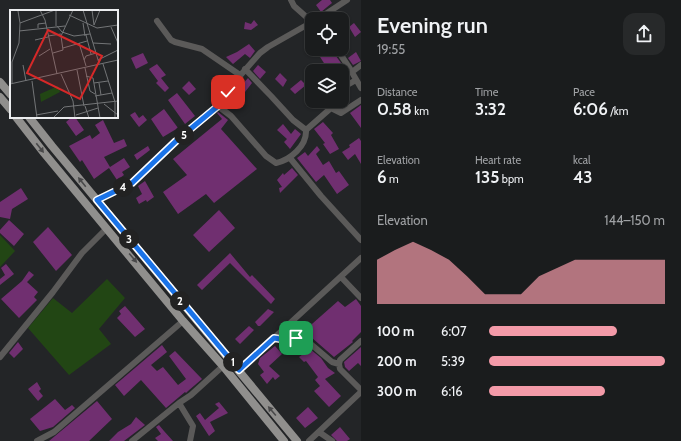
<!DOCTYPE html>
<meta charset="utf-8">
<style>
:root{--surface:#1a1c1d;--page:#27292a;--text:#f1f3f6;--muted:#9fa1a4;--line:#383a3b;--accent:#f39aa8}
body{margin:0;font-family:Cabin,sans-serif;background:var(--page);color:var(--text);height:100vh;display:flex;flex-direction:column;font-size:15px;white-space:nowrap}
*{box-sizing:border-box;margin:0}
p{font-size:13px;color:var(--muted)}
.icon{flex:none;width:22px;height:22px;fill:none;stroke:currentColor;stroke-width:2;stroke-linecap:round;stroke-linejoin:round}
.map{position:relative;flex:1;overflow:hidden}
.sheet{display:flex;flex-direction:column;background:var(--surface);width:320px}
.sheet>*{flex:none}
.buttons{position:absolute;left:305px;top:12px;display:grid;gap:8px}
.buttons a{display:grid;place-items:center;width:44px;height:44px;border-radius:8px;background:var(--surface);box-shadow:0 1px 3px #0004,0 0 0 1px var(--line);font-size:20px}
.pin{position:absolute;display:grid;place-items:center;width:34px;height:34px;color:#fff;margin:-17px;border-radius:8px;box-shadow:0 2px 6px #0006}
.km{position:absolute;width:20px;height:20px;margin:-10px;border-radius:50%;background:#222;color:#fff;font-size:11px;line-height:20px;text-align:center}
.round{display:grid;place-items:center;flex:none;width:42px;height:42px;border-radius:12px;background:var(--page)}
.overview{display:flex;align-items:center;justify-content:space-between;height:68px;padding:0 16px}
h1{font-size:22px;font-weight:600;line-height:30px}
.stats{display:grid;grid-template-columns:repeat(3,1fr);gap:6px;height:68px;padding:4px 16px}
.stats div{display:grid;align-content:center}
.stats b{font-size:17px;font-weight:600}
.stats small{font-size:11px;font-weight:400}
.stats p{font-size:11px}
.chart{height:112px;padding:8px 16px}
.chart p{display:flex;justify-content:space-between}
.chart svg{width:100%;height:72px;margin-top:4px;fill:var(--accent);opacity:.7}
ul{padding:0 16px;list-style:none;font-size:13px}
li{display:grid;grid-template-columns:64px 48px 1fr;align-items:center;height:30px}
li i{height:10px;border-radius:5px;background:var(--accent)}
main{display:flex;flex:1;min-height:0}
.map>svg:first-child{display:block}
.green{fill:#224614}
.building{fill:#702f70}
.lines{fill:none;stroke-linecap:round;stroke-linejoin:round}
.minor{stroke:#5b5a59;stroke-width:6}
.major{stroke:#908f8d;stroke-width:8}
.oneway{fill:#49494a}
.route-casing{stroke:#fff;stroke-width:8}
.route{stroke:#1a73e8;stroke-width:5}
.inset-road{fill:none;stroke:#737577;stroke-width:1}
.view{fill:#d62828;fill-opacity:0.15;stroke:#d62828;stroke-width:2}
.inset-edge{fill:none;stroke:#ecedef;stroke-width:2}
</style>
<main>
<div class="map">
<svg width="361" height="441" viewBox="0 0 361 441">
<rect width="100%" height="100%" fill="#232527"/>
<path class="green" d="M0,235L15,251L0,267Z
M107,279L125,298L99,329L111,344L69,375L28,328L53,298L72,313Z"/>
<path class="building" d="M322,0H330L332,3L321,12L316,5Z
M254,20L258,25L251,30L244,29L245,22L251,24Z
M354,23L361,32L355,37L349,27Z
M249,44L255,51L250,58L245,54L233,64L226,57L237,52Z
M315,49H326L330,55L333,52L341,63L329,71Z
M356,52L361,61L353,65L348,58Z
M143,53L148,63L136,69L131,58Z
M157,64L166,75L161,78L169,88L165,92L156,83L158,81L149,69Z
M258,65L266,72L260,79L253,71Z
M280,73L287,80L283,87L275,79Z
M248,78L252,83L245,92L240,87Z
M301,80L306,85L295,94L290,89Z
M189,81L196,89L189,95L182,88Z
M177,93L195,116L185,124L168,100Z
M361,105V128L350,113Z
M164,109L178,128L163,137L151,119Z
M135,112L139,118L143,115L147,120L139,127L130,115Z
M218,112L228,120L221,129L257,169L214,203L206,194L178,214L163,192L187,175L173,159L222,119L217,113Z
M72,117H75L84,130L76,136L66,122Z
M103,120L114,143L124,139L127,146L104,157L110,167L124,158L130,167L122,172L124,175L117,180L109,168L94,179L82,160L80,162L69,146L90,135L92,139L100,133L95,125Z
M323,122L333,133L331,135L339,149L330,154L323,144L325,143L314,129Z
M283,124L291,134L295,129L301,134L290,149L284,142L287,139L277,130Z
M359,138L361,141V164L355,154L348,160L342,152L350,147L349,145Z
M148,146L150,150L137,160L134,155Z
M317,146L320,150L316,154L323,165L329,161L336,173L339,171L349,185L337,194L324,175L316,182L297,158L305,152L308,156Z
M292,168L298,175L280,193L279,188L282,187L277,180L283,173L284,175Z
M145,181L154,197L147,202L146,200L139,204L136,198L142,194L138,186Z
M21,188L28,199L12,209L10,219L0,217V202Z
M219,210L235,228L209,252L193,235Z
M9,220L24,234L14,246L0,233V230Z
M48,227L72,255L56,271L33,242Z
M230,253L250,277L252,275L275,299L271,304L230,263L202,290L197,285Z
M6,264L14,274L0,285V279L5,275L1,268Z
M29,271L34,275L27,282L38,292L34,297L37,300L19,318L1,299L22,281Z
M356,299L361,306V332L352,341L353,342L334,357L304,331L338,301L345,307Z
M125,306L145,329L135,337L117,318L121,314L119,311Z
M268,309L274,312L260,326H258L255,322Z
M249,326L254,330L240,344L235,339Z
M18,342L23,349L14,358L9,353Z
M162,345L167,352L151,365L157,371L163,367L178,385L186,379L169,356L175,351L202,379L188,391L186,393L185,392L166,408L141,380L124,396L115,385Z
M275,346L282,354L269,366L280,376L275,380L273,377L267,384L260,375L264,372L258,364L260,358Z
M361,347V366L358,363L349,371L345,367L344,362Z
M310,349L321,358L328,368L335,373L325,379L341,396L329,407L314,391L320,386L315,380L318,377L306,361L304,362L299,357Z
M37,382L41,389L39,391L43,396L38,401L28,389Z
M55,399L65,410L72,405L75,408L53,427L40,431L30,419Z
M97,401L112,419L89,441H49Z
M219,402L228,413L210,422L215,431L209,436L196,416L200,413L205,420L219,408L215,404Z
M308,407L318,418L305,428L296,418Z
M136,417L145,425L124,441H109L118,432L131,424Z
M159,425L164,431L173,441H158L155,438L161,434L156,427Z
M340,427L350,439L347,441H337L331,435Z"/>
<g class="lines">
<path class="minor" d="M291,0L294,6L312,22
M318,19L347,0
M157,21L171,40L175,42L202,49L240,75
M337,49L350,69L361,88
M245,69L271,96L293,120L306,130
M352,72L361,65
M342,88L356,80
M333,101L340,111
M218,106L231,116L266,156L276,163C290,160 307,146 306,130L331,108L341,113L361,100
M290,158L321,196L361,240
M97,200L132,183L176,141L218,106L238,78L260,53L268,47L312,22
M341,277L361,298
M274,338L286,340L296,338L306,340L332,362L339,364L340,369L361,390
M0,357L53,292L82,253L107,228
M339,364L340,360L361,341
M239,370L361,258
M179,403L193,426L190,441
M319,432L332,441
M37,441L54,432L183,321
M132,441L179,403L191,395L223,366
M309,441L361,392"/>
<path class="major" d="M0,82L11,95
M0,97L11,110
M16,117L44,153L183,321L223,366L284,441
M29,117L52,146L297,441"/>
</g>
<defs><path id="oneway-solid" d="M-6-.8H1V-3.2L6.5 0L1 3.2V.8H-6Z"/></defs>
<g class="oneway">
<use href="#oneway-solid" transform="translate(40 148) rotate(52)"/>
<use href="#oneway-solid" transform="translate(82 182) rotate(-129)"/>
<use href="#oneway-solid" transform="translate(133 258) rotate(50)"/>
<use href="#oneway-solid" transform="translate(272 411) rotate(-130)"/>
</g>
<g class="lines">
<defs>
<path id="route" d="M228,92L218,106L176,141L132,183L97,200L239,370L274,338L286,340L296,338"/>
</defs>
<use href="#route" class="route-casing"/>
<use href="#route" class="route"/>
</g>
<g transform="translate(10 10)">
<rect width="108" height="108" fill="#232527"/>
<path d="M48,76L50,82L31,92L30,84Z" fill="#224614"/>
<path class="inset-road" d="M30,0L35,10L47,64M73,0L89,53M82,0L84,15M59,5L87,18L108,15M10,13L45,0M73,13L75,26M84,15L90,0M46,16V0M47,16L52,22L64,26L80,24M101,17L108,33M28,18V14L36,13M37,18L55,16M9,21L37,18M76,25L81,44M38,26L51,24M25,30L38,27M69,33L76,56M83,33L101,34M53,38L77,31M43,43L53,40L51,26L63,0M29,46L40,39M74,50L76,46L86,43M88,50L108,40M93,54L105,92V108M13,55L16,71M75,58L80,81L85,84M67,60L74,96M51,64L63,91L65,108M76,66L83,68L90,108M22,71L27,108M2,73V52L9,33L10,13L8,1M84,73L98,71M89,73L91,85M0,74L108,50M85,86L102,83M94,94L108,105M75,96L79,108M26,105L48,101M66,105L88,98M43,108L54,97L108,91"/>
<path class="view" d="M38,20L92,46L70,89L17,63Z"/>
<rect width="108" height="108" class="inset-edge"/>
</g>
</svg>
<div class="buttons">
<a><svg class="icon" aria-label="locate" viewBox="0 0 24 24"><circle cx="12" cy="12" r="6"/><path d="M12 2v4M12 18v4M2 12h4M18 12h4"/></svg></a>
<a><svg class="icon" aria-label="layers" viewBox="0 0 24 24"><path d="M12 4l9 5-9 5-9-5zM3 14l9 5 9-5"/></svg></a>
</div>
<div class="pin" style="left:296px;top:338px;background:#1e9e55"><svg class="icon" aria-label="arrive" viewBox="0 0 24 24"><path d="M6 21V4h12l-3 4 3 4H6"/></svg></div>
<div class="pin" style="left:228px;top:92px;background:#d93025"><svg class="icon" aria-label="check" viewBox="0 0 24 24"><path d="M5 12l5 5 9-10"/></svg></div>
<b class="km" style="left:233px;top:362px">1</b>
<b class="km" style="left:180px;top:301px">2</b>
<b class="km" style="left:129px;top:239px">3</b>
<b class="km" style="left:123px;top:187px">4</b>
<b class="km" style="left:184px;top:135px">5</b>
</div>
<section class="sheet">
<div class="overview"><div><h1>Evening run</h1><p>19:55</p></div><a class="round"><svg class="icon" aria-label="share" viewBox="0 0 24 24"><path d="M12 15V3M7 8l5-5 5 5M5 13v7h14v-7"/></svg></a></div>
<div class="stats">
<div><p>Distance</p><b>0.58<small> km</small></b></div>
<div><p>Time</p><b>3:32</b></div>
<div><p>Pace</p><b>6:06<small> /km</small></b></div>
</div>
<div class="stats">
<div><p>Elevation</p><b>6<small> m</small></b></div>
<div><p>Heart rate</p><b>135<small> bpm</small></b></div>
<div><p>kcal</p><b>43</b></div>
</div>
<div class="chart"><p><span>Elevation</span>144–150 m</p>
<svg viewBox="0 0 160 44" preserveAspectRatio="none"><path d="M0 44V17L10 11L20 6L30 11L40 17L50 27L60 38L70 38L80 38L90 27L100 22L110 17L120 17L130 17L140 17L150 17L160 17V44z"/></svg>
</div>
<ul>
<li><b>100 m</b>6:07<i style="width:73%"></i></li>
<li><b>200 m</b>5:39<i style="width:100%"></i></li>
<li><b>300 m</b>6:16<i style="width:66%"></i></li>
</ul>
</section>
</main>
